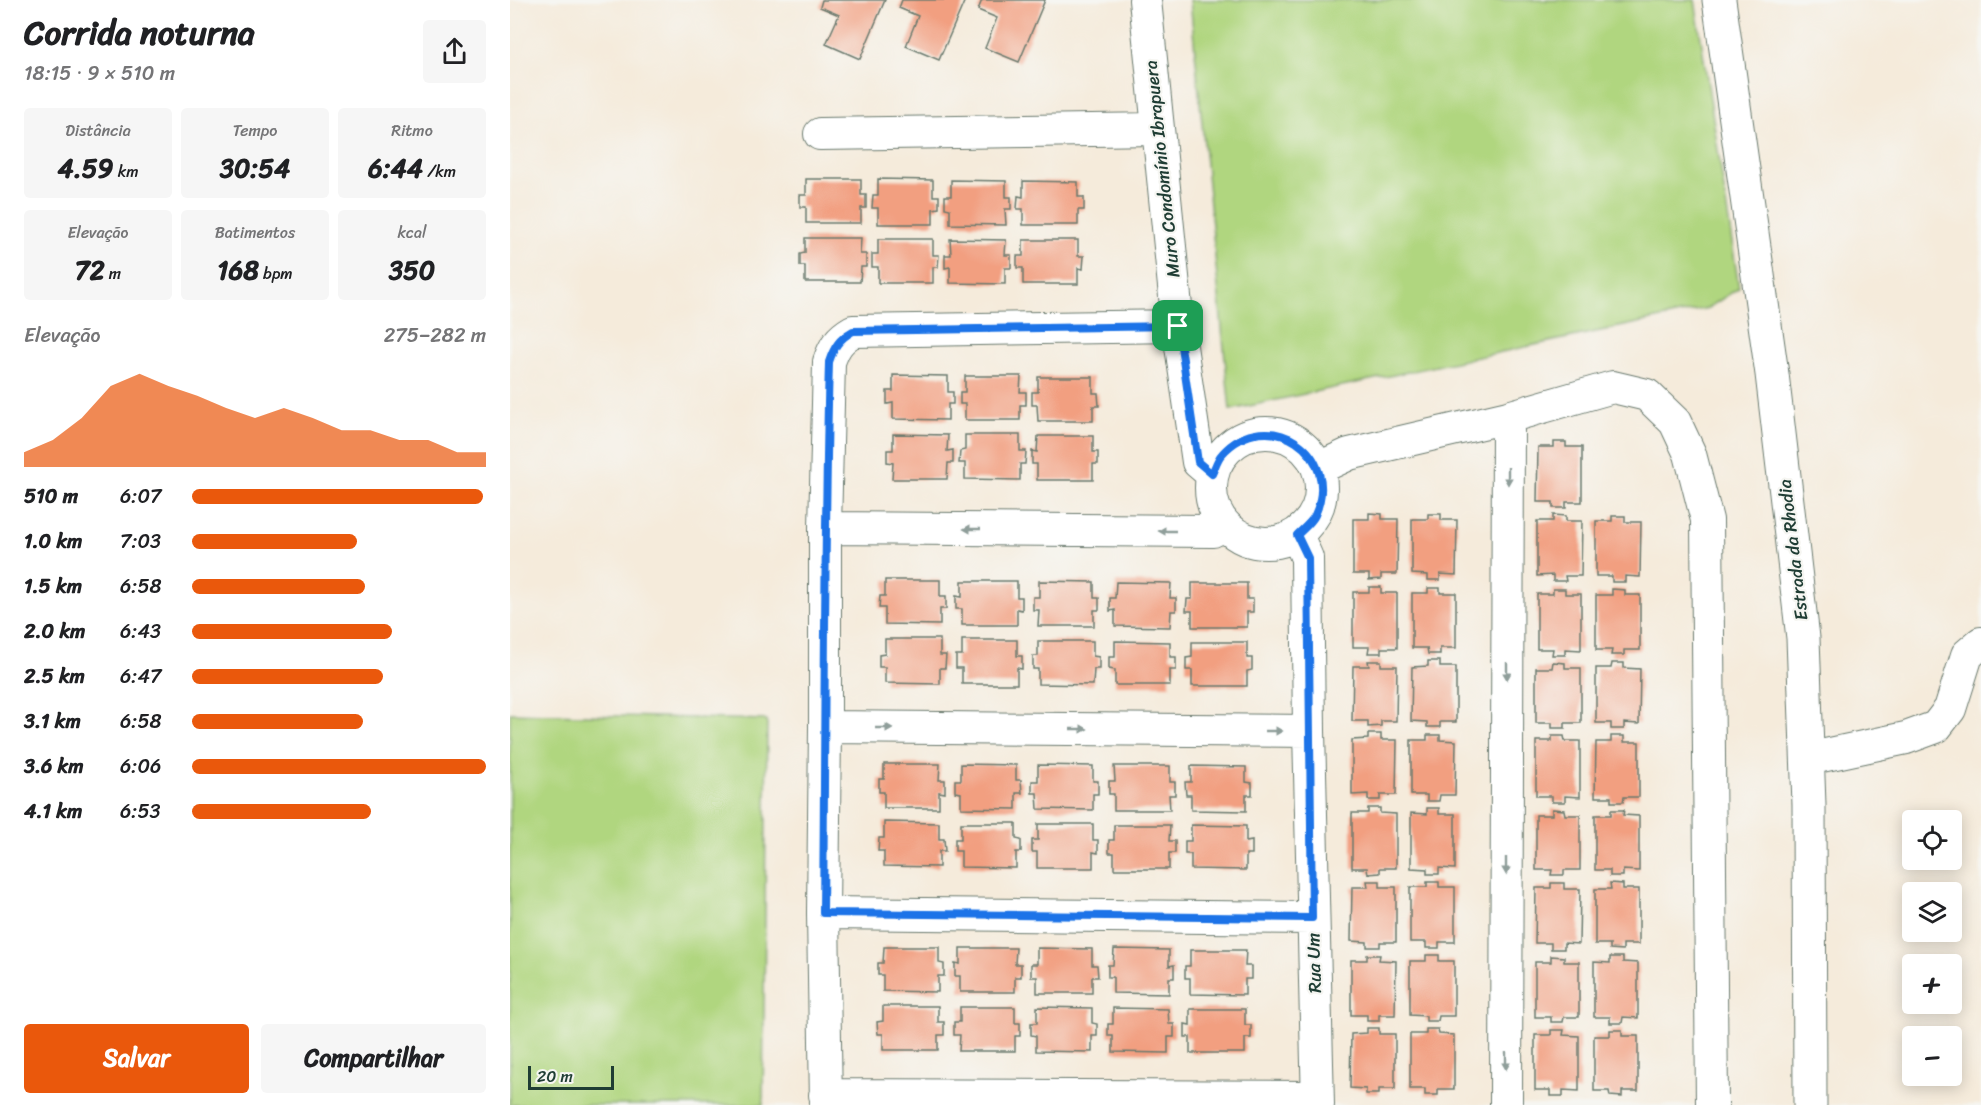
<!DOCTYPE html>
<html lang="pt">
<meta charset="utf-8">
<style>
:root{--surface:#fff;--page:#f6f6f6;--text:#202124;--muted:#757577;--accent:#ea580c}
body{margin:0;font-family:Sriracha,sans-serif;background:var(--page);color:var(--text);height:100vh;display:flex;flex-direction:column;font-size:22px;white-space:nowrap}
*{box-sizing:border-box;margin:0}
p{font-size:20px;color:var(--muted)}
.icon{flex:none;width:33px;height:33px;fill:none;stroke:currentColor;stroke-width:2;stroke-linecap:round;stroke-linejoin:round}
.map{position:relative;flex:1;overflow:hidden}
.details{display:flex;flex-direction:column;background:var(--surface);width:510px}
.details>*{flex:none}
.fabs{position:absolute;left:1392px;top:810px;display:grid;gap:12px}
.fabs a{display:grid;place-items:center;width:60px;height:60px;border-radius:6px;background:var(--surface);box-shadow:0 3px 15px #0003;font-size:30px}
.scale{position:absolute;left:18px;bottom:15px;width:86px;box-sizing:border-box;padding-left:6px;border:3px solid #1f3d34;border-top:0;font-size:16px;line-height:21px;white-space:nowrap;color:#1f3d34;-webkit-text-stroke:4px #f6f6f2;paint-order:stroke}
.pin{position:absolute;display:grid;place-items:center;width:51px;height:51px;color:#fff;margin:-26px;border-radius:12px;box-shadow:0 3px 9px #0006}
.round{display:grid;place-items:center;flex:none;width:63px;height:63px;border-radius:6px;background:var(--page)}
.summary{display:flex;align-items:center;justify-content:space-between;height:102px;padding:0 24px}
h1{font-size:33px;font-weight:800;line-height:45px}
.figures{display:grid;grid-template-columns:repeat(3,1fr);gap:9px;height:102px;padding:6px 24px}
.figures div{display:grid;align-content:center;border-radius:6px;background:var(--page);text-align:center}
.figures b{font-size:26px;font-weight:800}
.figures small{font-size:16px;font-weight:400}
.figures p{font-size:16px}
.chart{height:168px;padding:12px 24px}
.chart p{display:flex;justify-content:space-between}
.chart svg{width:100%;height:108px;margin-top:6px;fill:var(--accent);opacity:.7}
.primary-button{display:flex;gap:12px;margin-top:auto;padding:12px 24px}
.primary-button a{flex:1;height:69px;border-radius:6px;background:var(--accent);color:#fff;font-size:24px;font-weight:800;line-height:69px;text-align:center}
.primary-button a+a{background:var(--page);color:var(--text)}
ul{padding:0 24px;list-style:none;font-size:20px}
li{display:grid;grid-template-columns:96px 72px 1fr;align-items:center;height:45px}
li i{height:15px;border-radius:8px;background:var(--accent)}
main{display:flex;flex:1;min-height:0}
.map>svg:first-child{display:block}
.green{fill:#b0d67f;stroke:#688a5a;stroke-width:1.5}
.building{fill:#f29f80}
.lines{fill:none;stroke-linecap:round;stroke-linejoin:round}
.minor-casing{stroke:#6a7a6e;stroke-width:34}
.primary-casing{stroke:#6a7a6e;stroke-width:35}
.minor{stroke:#fff;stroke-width:32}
.primary{stroke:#fff;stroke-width:33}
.oneway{fill:#8f9e9a}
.route-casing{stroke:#fff;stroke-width:12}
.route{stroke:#1a73e8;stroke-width:8}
.labels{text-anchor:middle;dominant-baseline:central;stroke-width:4.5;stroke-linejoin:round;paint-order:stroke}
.street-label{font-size:18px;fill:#1f3d34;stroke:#f6f6f2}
</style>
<main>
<section class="details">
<div class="summary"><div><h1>Corrida noturna</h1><p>18:15 · 9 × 510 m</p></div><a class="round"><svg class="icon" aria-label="share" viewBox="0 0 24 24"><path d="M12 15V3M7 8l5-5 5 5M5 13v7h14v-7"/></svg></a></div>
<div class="figures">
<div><p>Distância</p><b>4.59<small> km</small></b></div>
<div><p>Tempo</p><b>30:54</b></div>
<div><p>Ritmo</p><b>6:44<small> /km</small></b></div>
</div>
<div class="figures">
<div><p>Elevação</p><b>72<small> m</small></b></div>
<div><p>Batimentos</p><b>168<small> bpm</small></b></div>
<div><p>kcal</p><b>350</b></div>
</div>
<div class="chart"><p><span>Elevação</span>275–282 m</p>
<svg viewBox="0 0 160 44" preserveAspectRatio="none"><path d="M0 44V38L10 33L20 24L30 11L40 6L50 11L60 15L70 20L80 24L90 20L100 24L110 29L120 29L130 33L140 33L150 38L160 38V44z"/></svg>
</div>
<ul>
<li><b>510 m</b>6:07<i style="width:99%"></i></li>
<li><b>1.0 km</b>7:03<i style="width:56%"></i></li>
<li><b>1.5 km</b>6:58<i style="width:59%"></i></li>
<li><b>2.0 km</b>6:43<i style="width:68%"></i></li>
<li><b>2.5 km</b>6:47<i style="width:65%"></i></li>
<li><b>3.1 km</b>6:58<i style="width:58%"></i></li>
<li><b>3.6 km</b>6:06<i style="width:100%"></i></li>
<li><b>4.1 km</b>6:53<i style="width:61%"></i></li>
</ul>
<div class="primary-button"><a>Salvar</a><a>Compartilhar</a></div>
</section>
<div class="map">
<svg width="1471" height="1105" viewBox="0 0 1471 1105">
<rect width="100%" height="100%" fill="#f6f6f2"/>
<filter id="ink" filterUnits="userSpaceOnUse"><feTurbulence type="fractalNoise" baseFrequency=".0167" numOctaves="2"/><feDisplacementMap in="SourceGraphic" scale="12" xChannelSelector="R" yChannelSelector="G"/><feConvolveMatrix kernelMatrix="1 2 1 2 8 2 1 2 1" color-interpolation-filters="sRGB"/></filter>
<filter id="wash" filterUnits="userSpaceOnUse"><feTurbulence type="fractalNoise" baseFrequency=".008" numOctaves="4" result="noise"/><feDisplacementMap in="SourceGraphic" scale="24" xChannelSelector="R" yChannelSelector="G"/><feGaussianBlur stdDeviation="1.35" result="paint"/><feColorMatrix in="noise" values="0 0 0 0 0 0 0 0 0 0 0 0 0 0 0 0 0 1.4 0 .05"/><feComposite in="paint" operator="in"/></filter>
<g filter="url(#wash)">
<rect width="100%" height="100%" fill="#f5ebdb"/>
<path class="green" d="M680,0H1185L1229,288L1198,308L720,410Z
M0,713L257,720L253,1105H0Z"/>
<g id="blocks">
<path class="building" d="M312,0H375L350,59L316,44L329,15L310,7Z
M392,0H455L429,60L396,46L408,16L389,8Z
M472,0H535L509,62L475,48L487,18L468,10Z
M296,179H351V195H356V208H351V223H296V207H290V195H296Z
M368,179L423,180V196H429V208L423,209V224H368V208H362L363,195H368Z
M441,180L496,181V197H501V209H495L496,225L440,224V209L435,208V196H441Z
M513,181L568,182V197H574V210H568V225H513V209H507L508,196L513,197Z
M295,238H351L350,254H356V267H351L350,282H295V266H290V254L295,253Z
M368,239H423V255H429L428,267H423V283H368V267H362V254H368Z
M440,239L496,240L495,255H501V268H495V284L440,283V267L435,268V255H441Z
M513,240H568V256H574L573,269L568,268V284H513V268H507V256H513Z
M383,375L438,376V392H443V404H438V420L383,419V403L377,404V391H383Z
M455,376H511L510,392H516V405H510V420H455V404H450V392H455Z
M528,377H583V393H588L589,406H583V421H528L527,405H522V392H528Z
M383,434L438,435L437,451L443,450V463H438L437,479H382L383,463L377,462V450H383Z
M455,435H510V451H516L515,464H510V480L455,479V463H449L450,451L455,450Z
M528,436H583V452H588V464H583V480H527V464H522V451L527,452Z
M1044,442H1056V447H1072V502H1056V508H1043V502H1027L1028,447H1044Z
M859,513L872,514V519H888L887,574H871V579L859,580V574H843V519H859Z
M918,514H931V520H947L946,575L930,574V580H918V575L902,574V519H918Z
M1043,515L1056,516V521H1072L1071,576H1055L1056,581H1043V575L1027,576V521H1043Z
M1102,516H1115V522H1131L1130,577L1115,576V582H1102V576H1086V521H1102Z
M375,580H430V596H436V609H430V625L375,624V608H369L370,596H375Z
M452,581H507V597H512V610L507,609V625H452V609H446V596L452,597Z
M529,581L584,582V598H589V610H584V626H528L529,610H523V597H529Z
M606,582L661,583L660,598H666V611H661L660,627L605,626V610L600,611V598H605Z
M682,583H737V599H743V612H737V627H682V611H676L677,599H682Z
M859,587H871V593H887V648H871V653H858L859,647H843V592H859Z
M918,588H930V593H946V648H930V654H918L917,648H902V593H918Z
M1043,589H1055V594H1071V650L1055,649V655H1042L1043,649H1027V594H1043Z
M1102,589L1115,590V595H1130V650H1114V655H1101L1102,650H1086V595H1102Z
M375,639H430V655H436L435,668H430V684L375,683V667H369V655L375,654Z
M452,640H507V656H512V669L507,668V684H452V668H446V655H452Z
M528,641H583V656L589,657V669H584L583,685L528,684V669H523V656H528Z
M605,641L660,642V657H666V670H660V685H605V670L599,669V657H605Z
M682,642H737V658H742V670L737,671V686H682V670H676V658L682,657Z
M858,661H871V666H887L886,721H871V726L858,727V721H842L843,666H859Z
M918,661H930V667H946V722H930V727H917V722L901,721L902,667L918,666Z
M1043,662L1055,663V668H1071V723H1055V728H1042V723H1026V668H1042Z
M1102,663H1114V668L1130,669L1129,724L1114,723V729H1101V723H1086V668H1101Z
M858,734H871V740H887L886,795H870V800H858V794L842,795V740L858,739Z
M917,735H930V740L946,741L945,795H930L929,801H917V795H901V740H917Z
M1042,736H1054L1055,741H1070V797L1055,796V802H1042V796H1026V741H1042Z
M1101,736H1114V742H1129V797H1114L1113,802H1101V797H1085L1086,742H1101Z
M374,764H430L429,780H435V793L429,792V808H374V792H369V779H374Z
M451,764L506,765V780H511L512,793H506V809L451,808V793L445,792V780H451Z
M528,765L583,766V781H588V794H583V810L528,809L527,793H522V781H528Z
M604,766H660V782H665V795H659L660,810H604V794H599V781H605Z
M681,766L736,767V782L742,783V795H736V811L681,810V795H676L675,782H681Z
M858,808H870V813L886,814V868H870V873L858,874L857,868H842V813H858Z
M917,808H929V814H945V869L929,868V874H917V869L901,868V813L917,814Z
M1042,809L1054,810L1055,815H1070V870H1054V875H1041L1042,870H1026V815H1042Z
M1101,810H1114L1113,815L1129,816V871L1113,870V876H1100V870H1085V815H1101Z
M374,822L429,823V839H434L435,851H429V867L374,866V851H368L369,838H374Z
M451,823H506V839L511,840V852H506V868L451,867V851H445V839H451Z
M528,824H583V840H588V853L583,852V868H527V852H522V840H528Z
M604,825H660L659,841H665V853H659V869H604V853H599V840H604Z
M681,825L736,826V842L742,841V854H736V870L681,869V854H675V841H681Z
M857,881H870V887H886V942H870V947H857V942L841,941L842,887H858Z
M917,882H929V887H945V942H929V948H916V942H900V887H917Z
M1041,883H1054V889H1070L1069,944L1054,943V949H1041V943H1025L1026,888H1041Z
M1100,883L1113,884V889H1129V944H1113V950L1100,949V944H1085V889H1101Z
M374,947H429V963L434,964V976H428V992L373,991V975H368V963H373Z
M450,948H506L505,964H511V977H505V992H450V976H445V963L450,964Z
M527,948L582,949V965H587L588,977H582V993H527V977H521V964H527Z
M604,949L659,950V966L664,965V978H659V994L603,993V977H598V965H603Z
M680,950H736L735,966H741V979H735V995L680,994V978H675V966H680Z
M857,955H870L869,960L886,961L885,1015H869V1021H857V1015H841V960H857Z
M916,955H929V961H944V1016H929L928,1021H916V1016L900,1015V961H916Z
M1041,956L1054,957V962H1069V1017H1054L1053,1022H1041V1017H1025V962H1041Z
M1100,957H1113V962L1128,963V1018L1113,1017L1112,1023H1100V1017H1084V962L1100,963Z
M373,1006H428V1022H434V1035H428V1050H373V1034H368L367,1022L373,1021Z
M450,1007H505V1023H510V1036H505V1051H449L450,1035H444V1022H450Z
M527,1007L582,1008V1023L587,1024V1036H582V1052L526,1051V1036L521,1035V1023H527Z
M603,1008L658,1009L659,1024H664V1037H658V1053L603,1052V1036H598V1024H603Z
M680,1009H735V1025H741V1038H735V1053H680V1037H675V1024L680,1025Z
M857,1028H869V1034H885V1089H869V1094H856V1089L840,1088L841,1034L857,1033Z
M916,1029H928L929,1034L944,1035V1089H928V1095H915V1089H900V1034H916Z
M1041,1030H1054L1053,1035L1069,1036V1091L1053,1090V1096H1040V1090H1025V1035H1041Z
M1100,1030H1112V1036H1128V1091H1112V1097L1100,1096L1099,1091H1084V1036H1100Z"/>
</g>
</g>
<g filter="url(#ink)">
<use href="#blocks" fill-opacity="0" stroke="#6a7a6e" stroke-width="1.5"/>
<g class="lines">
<defs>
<path id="minor" d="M635,0L668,326L688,462L702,474
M310,134L647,129
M701 488a55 55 0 1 1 110 0a55 55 0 1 1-110 0Z
M809,468L839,454L998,417L1103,387L1137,395L1165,422L1180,454L1197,520L1202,1105
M315,528L703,531L714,524
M787,535L797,558L799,731L808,1105
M315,727L799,731
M1297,759L1396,738L1426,727L1440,709L1457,655L1471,643
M313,913L802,918
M315,1095L807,1097
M316,1105L313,913L315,727V528L319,362C324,347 329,339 343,331L668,326
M996,1105L998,417"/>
<path id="primary" d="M1209,0L1262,374L1293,638L1299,805L1300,1105"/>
</defs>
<use href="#minor" class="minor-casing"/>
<use href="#primary" class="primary-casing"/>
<use href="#minor" class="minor"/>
<use href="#primary" class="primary"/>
</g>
<defs><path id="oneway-solid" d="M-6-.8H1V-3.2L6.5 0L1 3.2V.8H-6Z" transform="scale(1.5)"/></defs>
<g class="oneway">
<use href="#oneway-solid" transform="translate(998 476) rotate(90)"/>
<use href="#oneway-solid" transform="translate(462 529) rotate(-180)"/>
<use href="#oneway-solid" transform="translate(657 531) rotate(-180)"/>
<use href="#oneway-solid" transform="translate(997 671) rotate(90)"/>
<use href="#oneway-solid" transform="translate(374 728)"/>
<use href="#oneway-solid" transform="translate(569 729)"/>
<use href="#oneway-solid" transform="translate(764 731)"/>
<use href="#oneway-solid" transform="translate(996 866) rotate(90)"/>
<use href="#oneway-solid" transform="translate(996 1061) rotate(90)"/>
</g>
</g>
<g class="lines" filter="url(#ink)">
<defs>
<path id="route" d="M668,326L688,462L702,474C705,468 707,459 712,454C758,403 833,453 805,515C802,522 793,529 787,535L798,558L802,918L313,913C315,729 314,546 319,362C324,347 329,339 343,331Z"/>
</defs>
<use href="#route" class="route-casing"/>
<use href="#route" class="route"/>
</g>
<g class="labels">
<g class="street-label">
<text transform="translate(652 169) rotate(-96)">Muro Condomínio Ibrapuera</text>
<text transform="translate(1283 550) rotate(-97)">Estrada da Rhodia</text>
<text transform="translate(804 963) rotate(-92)">Rua Um</text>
</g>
</g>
</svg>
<div class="fabs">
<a><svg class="icon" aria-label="locate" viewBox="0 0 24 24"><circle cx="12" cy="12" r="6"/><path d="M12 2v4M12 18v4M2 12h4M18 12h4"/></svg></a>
<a><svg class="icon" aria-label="layers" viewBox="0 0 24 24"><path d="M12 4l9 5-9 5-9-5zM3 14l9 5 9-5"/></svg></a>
<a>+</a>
<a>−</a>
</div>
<div class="scale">20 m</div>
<div class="pin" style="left:668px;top:326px;background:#1e9e55"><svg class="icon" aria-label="arrive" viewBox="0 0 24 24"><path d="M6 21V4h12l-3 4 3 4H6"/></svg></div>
</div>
</main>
